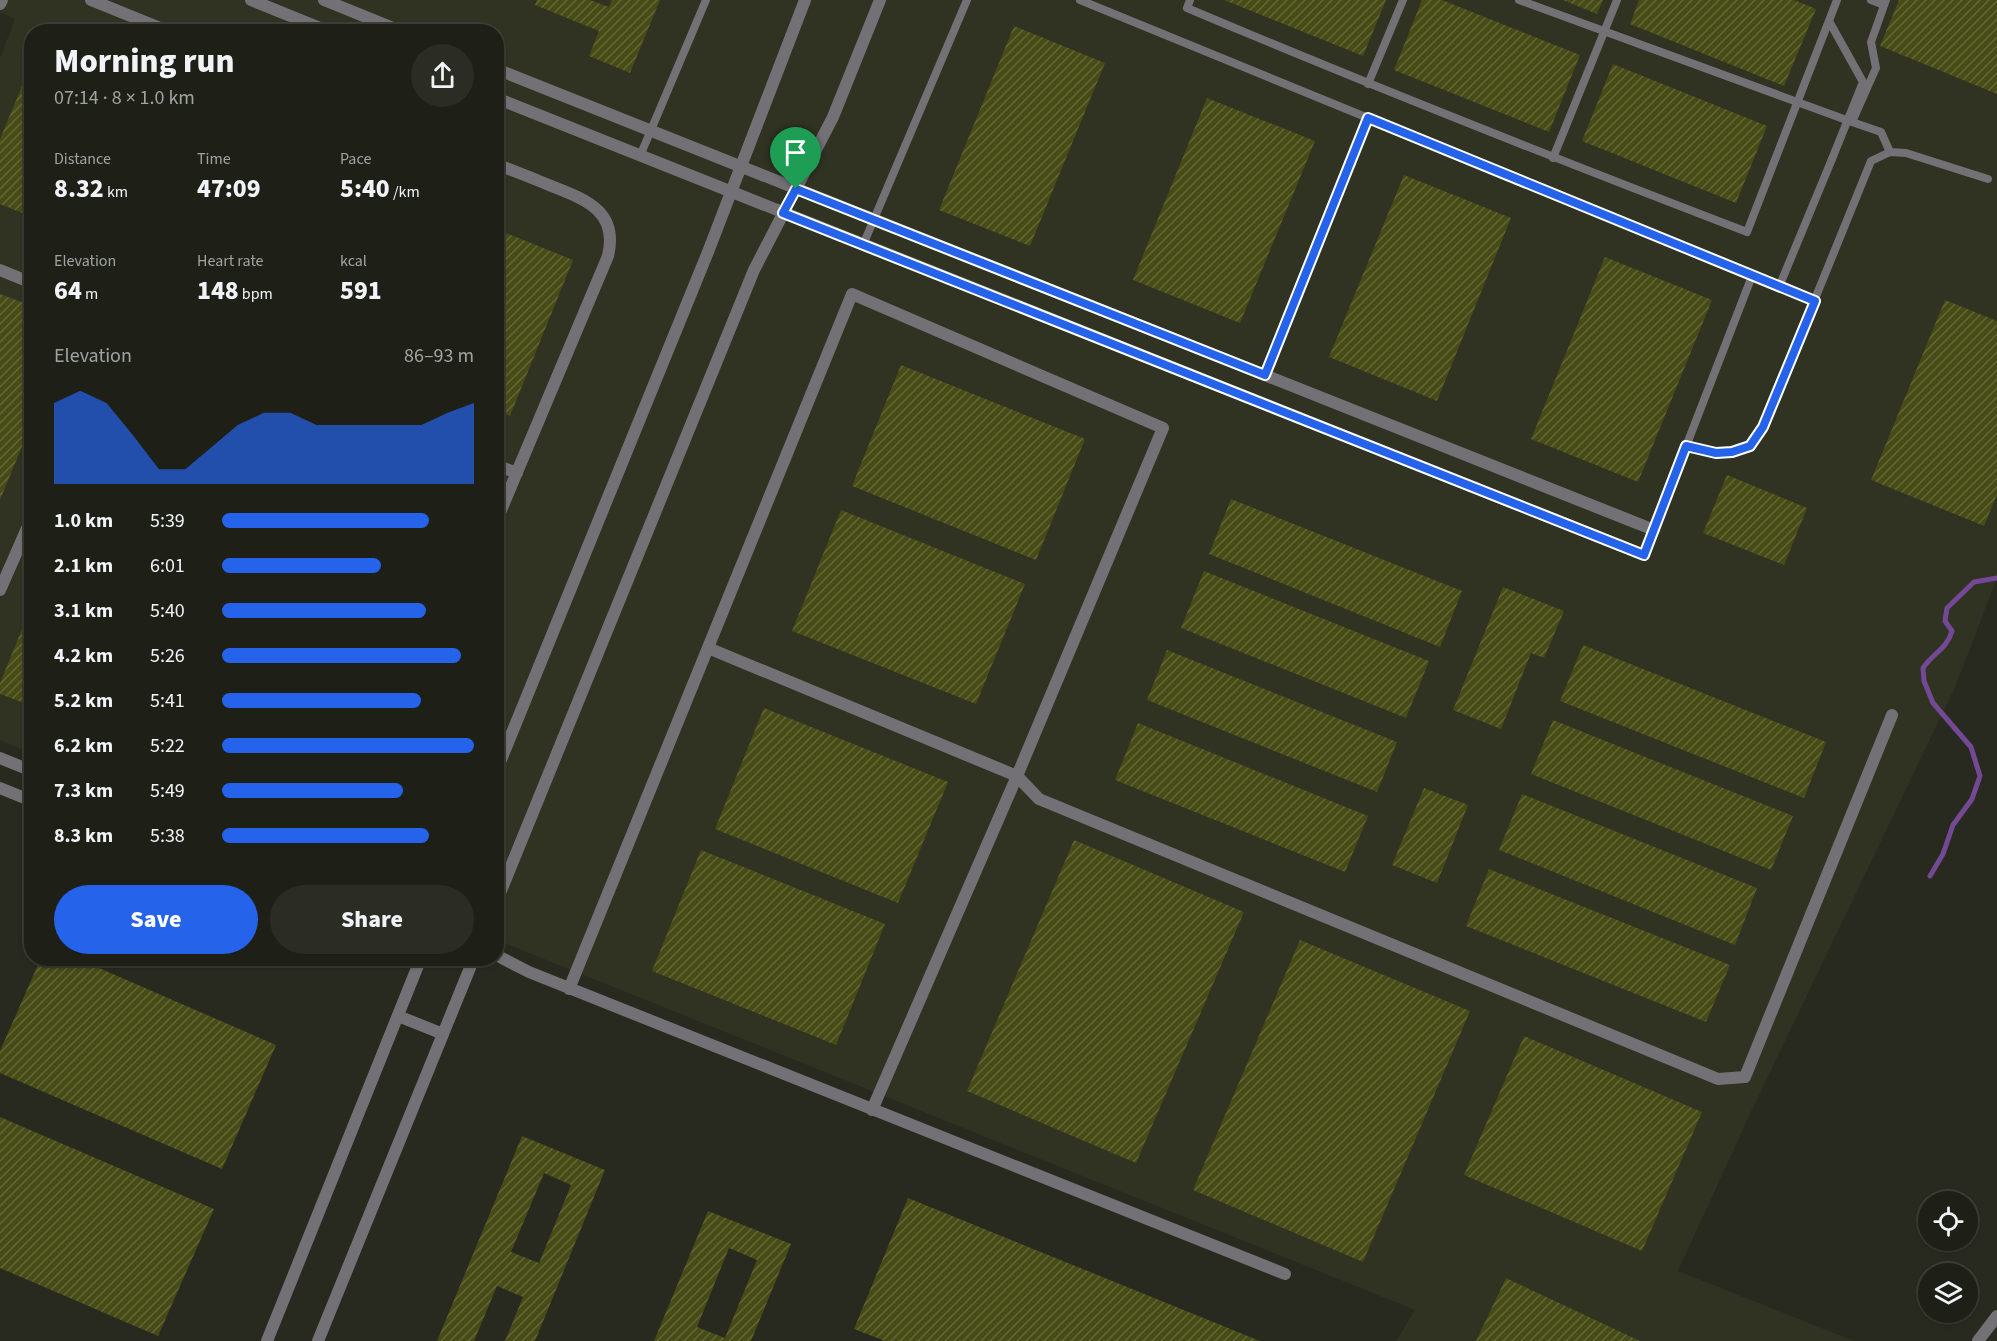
<!DOCTYPE html>
<meta charset="utf-8">
<style>
:root{--surface:#1e2018;--page:#2b2d25;--text:#f1f3f6;--muted:#a1a3a2;--line:#3c3e37;--accent:#2563eb}
body{margin:0;font-family:"Source Sans 3",sans-serif;background:var(--page);color:var(--text);height:100vh;display:flex;flex-direction:column;font-size:22px;white-space:nowrap}
*{box-sizing:border-box;margin:0}
p{font-size:20px;color:var(--muted)}
.icon{flex:none;width:33px;height:33px;fill:none;stroke:currentColor;stroke-width:2;stroke-linecap:round;stroke-linejoin:round}
.map{position:relative;flex:1;overflow:hidden}
.details{position:absolute;left:24px;top:24px;width:480px;height:942px;display:flex;flex-direction:column;background:var(--surface);border-radius:24px;box-shadow:0 2px 4px #0004,0 0 0 2px var(--line)}
.details>*{flex:none}
.tools{position:absolute;left:1918px;top:1191px;display:grid;gap:12px}
.tools a{display:grid;place-items:center;width:60px;height:60px;border-radius:50%;background:var(--surface);box-shadow:0 2px 4px #0004,0 0 0 2px var(--line);font-size:30px}
.pin{position:absolute;display:grid;place-items:center;width:51px;height:51px;color:#fff;margin:-62px -26px;border-radius:50% 50% 50% 0;rotate:-45deg;box-shadow:0 0 6px #0007}
.pin .icon{rotate:45deg}
.round{display:grid;place-items:center;flex:none;width:63px;height:63px;border-radius:32px;background:var(--page)}
.summary{display:flex;align-items:center;justify-content:space-between;height:102px;padding:0 30px}
h1{font-size:33px;font-weight:800;line-height:45px}
.stats{display:grid;grid-template-columns:repeat(3,1fr);gap:9px;height:102px;padding:6px 30px}
.stats div{display:grid;align-content:center}
.stats b{font-size:26px;font-weight:800}
.stats small{font-size:16px;font-weight:400}
.stats p{font-size:16px}
.chart{height:168px;padding:12px 30px}
.chart p{display:flex;justify-content:space-between}
.chart svg{width:100%;height:108px;margin-top:6px;fill:var(--accent);opacity:.7}
.primary-button{display:flex;gap:12px;margin-top:auto;padding:12px 30px}
.primary-button a{flex:1;height:69px;border-radius:36px;background:var(--accent);color:#fff;font-size:24px;font-weight:800;line-height:69px;text-align:center}
.primary-button a+a{background:var(--page);color:var(--text)}
ul{padding:0 30px;list-style:none;font-size:20px}
li{display:grid;grid-template-columns:96px 72px 1fr;align-items:center;height:45px}
li i{height:15px;border-radius:8px;background:var(--accent)}
.map>svg:first-child{display:block}
.built{fill:#303222}
.lines{fill:none;stroke-linecap:round;stroke-linejoin:round}
.stream{stroke:#734996;stroke-width:5}
.building{fill:url(#building-hatch);fill-rule:evenodd}
.service{stroke:#737176;stroke-width:8}
.minor{stroke:#737176;stroke-width:12}
.tertiary{stroke:#737176;stroke-width:12}
.service-bridge{stroke:#737176;stroke-width:8}
.route-casing{stroke:#fff;stroke-width:12}
.route{stroke:#2563eb;stroke-width:8}
</style>
<div class="map">
<svg width="1997" height="1341" viewBox="0 0 1997 1341">
<defs>
<pattern id="building-hatch" width="6" height="6" patternUnits="userSpaceOnUse" patternTransform="scale(1.5)"><rect width="6" height="6" fill="#474c16"/><path d="M-1 1l2-2M0 6l6-6M5 7l2-2" fill="none" stroke="#616637"/></pattern>
</defs>
<rect width="100%" height="100%" fill="#282a20"/>
<path class="built" d="M0,0H1997V578L1956,685L1750,1114L1678,1271L1854,1341H1396L1415,1310L497,940L496,32H32L31,753L0,740V58L15,19L0,12Z"/>
<g class="lines">
<path class="stream" d="M1930,876L1943,854L1953,825L1972,799L1980,776L1971,747L1933,703L1924,681L1923,668C1933,653 1947,649 1952,631L1945,621L1947,608L1974,582L1997,578"/>
</g>
<path class="building" d="M537,0H590L609,7L612,0H660L630,73L589,56L599,31L535,5Z
M1224,0H1386L1363,56Z
M1422,0H1442L1580,55L1549,132L1394,70Z
M1563,0H1603L1597,14Z
M1639,0H1794L1816,9L1784,86L1630,24Z
M1899,0H1997V94L1880,46Z
M1014,26L1105,63L1030,246L939,210Z
M32,62V217L0,204V139Z
M1613,64L1767,126L1736,203L1582,141Z
M1207,98L1315,141L1240,323L1133,280Z
M1404,175L1511,218L1437,401L1329,357Z
M496,229L573,260L510,416L496,411Z
M1605,257L1712,300L1638,482L1531,439Z
M0,294L32,306V422L0,500Z
M1945,300L1997,321V495L1984,526L1871,480Z
M901,365L1085,439L1036,560L852,486Z
M1727,475L1807,508L1784,565L1703,533Z
M1231,499L1462,591L1440,647L1209,554Z
M841,510L1025,584L976,704L792,631Z
M1204,571L1429,661L1406,718L1181,628Z
M1503,587L1564,611L1544,658L1531,653L1501,729L1453,710Z
M32,605V706L0,694V683Z
M1583,645L1826,742L1804,798L1560,701Z
M1167,650L1397,742L1377,792L1147,700Z
M764,708L948,782L898,903L715,829Z
M1553,720L1793,816L1771,870L1531,774Z
M1138,723L1368,816L1345,872L1115,780Z
M1424,788L1468,805L1437,883L1392,865Z
M1522,794L1757,888L1735,945L1499,850Z
M1074,840L1244,912L1136,1163L967,1091Z
M701,850L885,924L836,1045L652,971Z
M1489,869L1730,965L1706,1022L1466,926Z
M1300,940L1470,1011L1363,1262L1193,1190Z
M41,958H76L276,1045L222,1169L0,1073V1051Z
M1524,1036L1702,1112L1642,1251L1464,1175Z
M0,1117L214,1209L158,1336L0,1268Z
M522,1136L605,1170L535,1341H505L523,1297L497,1286L474,1341H437ZM544,1173L571,1185L539,1263L511,1252Z
M908,1198L1260,1341H885L854,1329Z
M708,1211L791,1244L751,1341H654ZM729,1248L757,1260L725,1338L697,1327Z
M1506,1278L1640,1341H1476Z"/>
<g class="lines">
<path class="service" d="M1080,0L1815,301
M1519,0L1852,122
M1871,0L1884,5
M1886,0L1871,42L1876,68L1852,122L1881,132L1890,152
M1368,84L1403,0
M640,156L706,0
M863,245L967,0
M1779,287L1832,159
M1265,375L1368,118
M1686,446C1707,451 1728,458 1748,446C1754,443 1759,433 1763,427L1871,161L1890,152L1906,153L1988,179
M1644,555L1752,276"/>
<path class="minor" d="M91,0L170,32
M251,0L330,32
M324,0L403,32
M0,4L2,0
M496,69L1654,530
M496,98L1644,555
M496,164C514,171 532,178 549,185C584,199 619,210 608,256L496,522
M0,270L32,283
M496,465L517,473
M0,590L32,517
M708,648L1017,776L1039,799L1718,1079L1745,1077L1892,715
M0,758L32,771
M496,772L708,252L805,0
M0,788L32,801
M496,903L754,270L833,117L880,0
M496,955L529,972L1285,1274
M569,989L852,294L1163,428L1017,776L872,1110
M398,1016L443,1034
M267,1341L421,958
M318,1341L474,958"/>
<path class="tertiary" d="M1978,1341L1997,1316"/>
<path class="service-bridge" d="M1190,0L1187,8C1372,86 1559,160 1747,232L1837,0
M1829,21L1863,82L1832,159
M1553,158L1617,0"/>
</g>
<g class="lines">
<defs>
<path id="route" d="M1368,118L1815,301L1763,427L1750,446L1732,452L1716,453L1686,446L1644,555L783,213L796,189L1265,375Z"/>
</defs>
<use href="#route" class="route-casing"/>
<use href="#route" class="route"/>
</g>
</svg>
<div class="tools">
<a><svg class="icon" aria-label="locate" viewBox="0 0 24 24"><circle cx="12" cy="12" r="6"/><path d="M12 2v4M12 18v4M2 12h4M18 12h4"/></svg></a>
<a><svg class="icon" aria-label="layers" viewBox="0 0 24 24"><path d="M12 4l9 5-9 5-9-5zM3 14l9 5 9-5"/></svg></a>
</div>
<div class="pin" style="left:796px;top:189px;background:#1e9e55"><svg class="icon" aria-label="arrive" viewBox="0 0 24 24"><path d="M6 21V4h12l-3 4 3 4H6"/></svg></div>
<section class="details">
<div class="summary"><div><h1>Morning run</h1><p>07:14 · 8 × 1.0 km</p></div><a class="round"><svg class="icon" aria-label="share" viewBox="0 0 24 24"><path d="M12 15V3M7 8l5-5 5 5M5 13v7h14v-7"/></svg></a></div>
<div class="stats">
<div><p>Distance</p><b>8.32<small> km</small></b></div>
<div><p>Time</p><b>47:09</b></div>
<div><p>Pace</p><b>5:40<small> /km</small></b></div>
</div>
<div class="stats">
<div><p>Elevation</p><b>64<small> m</small></b></div>
<div><p>Heart rate</p><b>148<small> bpm</small></b></div>
<div><p>kcal</p><b>591</b></div>
</div>
<div class="chart"><p><span>Elevation</span>86–93 m</p>
<svg viewBox="0 0 160 44" preserveAspectRatio="none"><path d="M0 44V11L10 6L20 11L30 24L40 38L50 38L60 29L70 20L80 15L90 15L100 20L110 20L120 20L130 20L140 20L150 15L160 11V44z"/></svg>
</div>
<ul>
<li><b>1.0 km</b>5:39<i style="width:82%"></i></li>
<li><b>2.1 km</b>6:01<i style="width:63%"></i></li>
<li><b>3.1 km</b>5:40<i style="width:81%"></i></li>
<li><b>4.2 km</b>5:26<i style="width:95%"></i></li>
<li><b>5.2 km</b>5:41<i style="width:79%"></i></li>
<li><b>6.2 km</b>5:22<i style="width:100%"></i></li>
<li><b>7.3 km</b>5:49<i style="width:72%"></i></li>
<li><b>8.3 km</b>5:38<i style="width:82%"></i></li>
</ul>
<div class="primary-button"><a>Save</a><a>Share</a></div>
</section>
</div>
